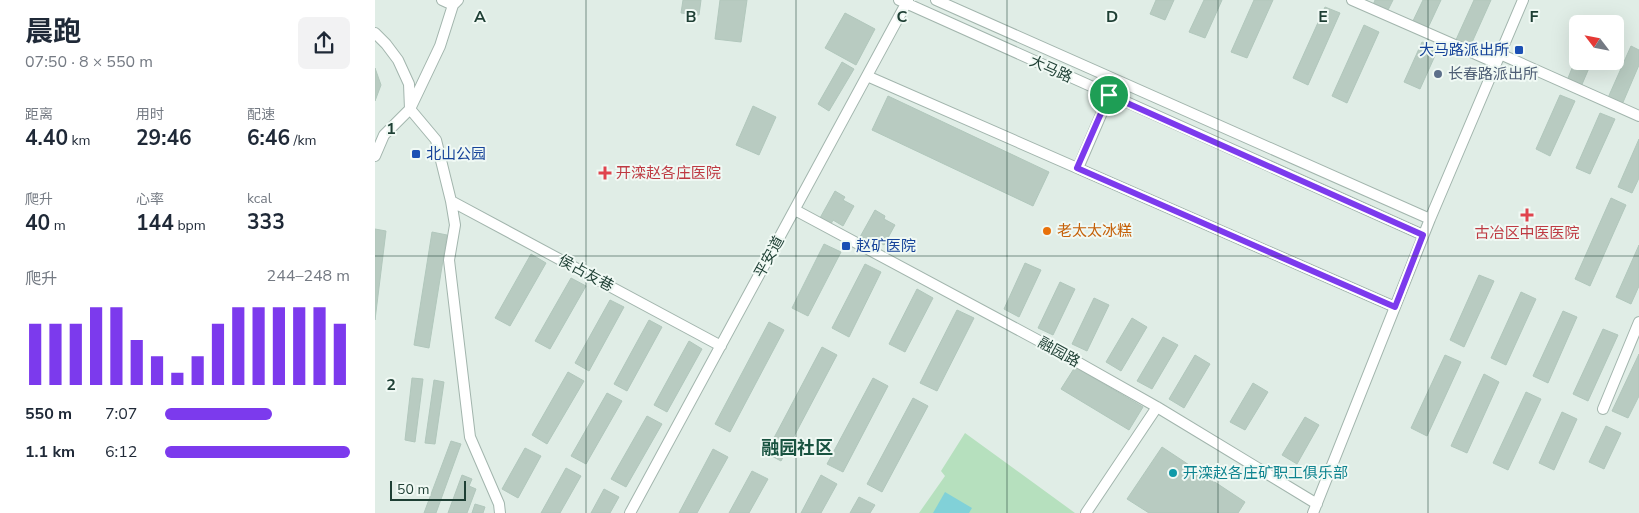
<!DOCTYPE html>
<html lang="zh">
<meta charset="utf-8">
<style>
:root{--surface:#fff;--page:#f2f2f3;--text:#1f2937;--muted:#747a83;--accent:#7c3aed}
body{margin:0;font-family:"Nunito Sans","Noto Sans SC",sans-serif;background:var(--page);color:var(--text);height:100vh;display:flex;flex-direction:column;font-size:19px;white-space:nowrap}
*{box-sizing:border-box;margin:0}
p{font-size:16px;color:var(--muted)}
.icon{flex:none;width:28px;height:28px;fill:none;stroke:currentColor;stroke-width:2;stroke-linecap:round;stroke-linejoin:round}
.map{position:relative;flex:1;overflow:hidden}
.drawer{display:flex;flex-direction:column;background:var(--surface);width:375px}
.drawer>*{flex:none}
.needle{width:32px;rotate:302deg}
.controls{position:absolute;left:1194px;top:15px;display:grid;gap:10px}
.controls a{display:grid;place-items:center;width:55px;height:55px;border-radius:8px;background:var(--surface);box-shadow:0 5px 20px #0002;font-size:25px}
.scale{position:absolute;left:15px;bottom:12px;width:76px;box-sizing:border-box;padding-left:5px;border:2px solid #1e3f34;border-top:0;font-size:14px;line-height:18px;white-space:nowrap;color:#1e3f34;-webkit-text-stroke:4px #f0f9f4;paint-order:stroke}
.pin{position:absolute;display:grid;place-items:center;width:42px;height:42px;color:#fff;margin:-21px;border:2px solid #fff;border-radius:50%;box-shadow:0 1px 5px #0007}
.round{display:grid;place-items:center;flex:none;width:52px;height:52px;border-radius:8px;background:var(--page)}
.summary{display:flex;align-items:center;justify-content:space-between;height:85px;padding:0 25px}
h1{font-size:28px;font-weight:700;line-height:38px}
.figures{display:grid;grid-template-columns:repeat(3,1fr);gap:8px;height:85px;padding:5px 25px}
.figures div{display:grid;align-content:center}
.figures b{font-size:21px;font-weight:700}
.figures small{font-size:14px;font-weight:400}
.figures p{font-size:14px}
.chart{height:140px;padding:10px 25px}
.chart p{display:flex;justify-content:space-between}
.chart svg{width:100%;height:90px;margin-top:5px;stroke:var(--accent);stroke-width:6}
ul{padding:0 25px;list-style:none;font-size:16px}
li{display:grid;grid-template-columns:80px 60px 1fr;align-items:center;height:38px}
li i{height:12px;border-radius:6px;background:var(--accent)}
main{display:flex;flex:1;min-height:0}
.map>svg:first-child{display:block}
.green{fill:#b6e0be}
.water{fill:#81d1d8}
.building{fill:#b8cbc1;stroke:#b1c7bc}
.lines{fill:none;stroke-linecap:round;stroke-linejoin:round}
.minor-casing{stroke:#a2b5ad;stroke-width:12}
.minor{stroke:#fff;stroke-width:10}
.route-casing{stroke:#fff;stroke-width:10}
.route{stroke:#7c3aed;stroke-width:6}
.grid{fill:none;stroke:#1e3f34;stroke-width:1;stroke-opacity:0.55}
.transit-dot{fill:#1a4fb4;stroke:#f0f9f4;stroke-width:2}
.service-dot{fill:#5c6f8a;stroke:#f0f9f4;stroke-width:2}
.health-dot{fill:#e0444e;stroke:#f0f9f4;stroke-width:2}
.food-dot{fill:#e8710a;stroke:#f0f9f4;stroke-width:2}
.culture-dot{fill:#0f9aa8;stroke:#f0f9f4;stroke-width:2}
.labels{text-anchor:middle;dominant-baseline:central;stroke-width:4;stroke-linejoin:round;paint-order:stroke}
.transit-label{font-size:15px;fill:#164399;stroke:#f0f9f4;text-anchor:start}
.street-label{font-size:15px;fill:#1e3f34;stroke:#f0f9f4}
.service-label{font-size:15px;fill:#4e5e75;stroke:#f0f9f4;text-anchor:start}
.health-label{font-size:15px;fill:#be3a42;stroke:#f0f9f4;text-anchor:start}
.food-label{font-size:15px;fill:#c56008;stroke:#f0f9f4;text-anchor:start}
.culture-label{font-size:15px;fill:#0d838f;stroke:#f0f9f4;text-anchor:start}
.quarter-label{font-size:18px;font-weight:bold;fill:#185340;stroke:#f0f9f4}
.grid-label{font-size:16px;text-anchor:middle;font-weight:bold;fill:#1e3f34;stroke:#f0f9f4;stroke-width:4;stroke-linejoin:round;paint-order:stroke}
</style>
<main>
<section class="drawer">
<div class="summary"><div><h1>晨跑</h1><p>07:50 · 8 × 550 m</p></div><a class="round"><svg class="icon" aria-label="share" viewBox="0 0 24 24"><path d="M12 15V3M7 8l5-5 5 5M5 13v7h14v-7"/></svg></a></div>
<div class="figures">
<div><p>距离</p><b>4.40<small> km</small></b></div>
<div><p>用时</p><b>29:46</b></div>
<div><p>配速</p><b>6:46<small> /km</small></b></div>
</div>
<div class="figures">
<div><p>爬升</p><b>40<small> m</small></b></div>
<div><p>心率</p><b>144<small> bpm</small></b></div>
<div><p>kcal</p><b>333</b></div>
</div>
<div class="chart"><p><span>爬升</span>244–248 m</p>
<svg viewBox="0 0 160 44" preserveAspectRatio="none"><path d="M5 44V14M15 44V14M25 44V14M35 44V6M45 44V6M55 44V22M65 44V30M75 44V38M85 44V30M95 44V14M105 44V6M115 44V6M125 44V6M135 44V6M145 44V6M155 44V14"/></svg>
</div>
<ul>
<li><b>550 m</b>7:07<i style="width:58%"></i></li>
<li><b>1.1 km</b>6:12<i style="width:100%"></i></li>
</ul>
</section>
<div class="map">
<svg width="1264" height="513" viewBox="0 0 1264 513">
<rect width="100%" height="100%" fill="#e0ede6"/>
<path class="green" d="M590,433L700,513H544L570,476L566,471Z"/>
<path class="water" d="M570,492L597,508L594,513H558Z"/>
<path class="building" d="M308,0H326L324,15L306,13Z
M345,0H372L366,42L340,39Z
M781,0H799L790,20L775,14Z
M829,0H847L830,38L814,32Z
M879,0H898L872,58L856,52Z
M1000,0H1018L1012,12L998,5Z
M1048,0H1066L1052,30L1037,23Z
M1099,0H1116L1094,49L1080,42Z
M950,7L965,13L933,85L918,78Z
M470,13L500,29L481,65L450,48Z
M989,25L1004,32L972,103L957,96Z
M1047,42L1063,49L1045,89L1029,82Z
M1256,46L1264,50V65L1246,107L1232,100Z
M1202,56V61H1217L1205,89L1191,83Z
M467,62L479,69L454,111L443,104Z
M0,68L6,85L0,101Z
M1185,95L1200,101L1175,156L1161,149Z
M513,96L674,172L658,206L497,130Z
M378,106L401,117L384,155L361,145Z
M1225,113L1240,119L1215,174L1201,168Z
M1264,139V178L1257,193L1243,187Z
M460,191L470,197L468,200L479,206L468,226L458,220L456,224L445,218Z
M1236,198L1251,205L1215,286L1200,279Z
M500,210L510,216L509,219L520,225L509,245L499,239L497,243L485,237Z
M0,229L11,231L0,320Z
M57,232L72,235L54,348L39,345Z
M449,244L466,252L433,316L417,308Z
M1264,245V286L1256,304L1241,297Z
M156,254L171,263L135,326L120,318Z
M650,263L666,270L644,317L629,309Z
M490,264L506,272L474,337L457,328Z
M1104,275L1119,281L1089,347L1075,340Z
M196,278L211,286L175,349L160,341Z
M685,282L700,289L678,335L663,328Z
M542,289L558,298L530,352L514,344Z
M1146,292L1161,299L1131,365L1116,358Z
M719,298L734,305L712,351L697,344Z
M235,300L249,307L214,371L200,363Z
M582,310L599,318L562,391L545,383Z
M1188,311L1202,317L1173,383L1158,376Z
M757,318L772,327L746,371L731,362Z
M274,320L287,327L252,391L239,384Z
M394,322L409,330L355,432L340,424Z
M1228,329L1243,335L1213,401L1198,394Z
M788,337L803,345L777,389L762,381Z
M314,341L327,349L292,412L279,405Z
M447,347L462,355L406,461L391,453Z
M1264,354V396L1253,418L1237,411Z
M820,355L835,364L809,408L794,399Z
M1070,355L1086,362L1052,436L1036,428Z
M700,367L768,407L754,430L686,389Z
M193,372L209,381L172,444L157,435Z
M1109,374L1124,382L1092,453L1076,446Z
M37,378L48,379L40,442L30,440Z
M498,378L513,386L468,472L452,464Z
M59,380L69,382L60,444L50,443Z
M878,383L893,392L870,430L855,422Z
M1151,392L1166,399L1133,470L1118,463Z
M232,393L247,401L211,464L196,456Z
M538,398L553,406L507,492L492,484Z
M1187,412L1202,419L1179,470L1164,463Z
M272,416L287,424L251,487L236,479Z
M930,417L944,425L922,464L907,455Z
M1231,426L1246,433L1229,469L1214,462Z
M76,441L86,444L61,513H49Z
M787,447L870,502L863,513H774L752,499Z
M150,448L166,456L143,498L127,489Z
M338,449L353,457L322,513H304Z
M191,468L206,476L185,513H166Z
M377,471L393,479L374,513H354Z
M87,475L97,479L94,486L101,489L92,513H73Z
M446,475L462,484L446,513H426Z
M229,489L244,497L235,513H216Z
M484,497L500,505L495,513H475Z
M100,504L110,507L108,513H97Z"/>
<g class="lines">
<defs>
<path id="minor" d="M67,0L78,5
M524,0L1048,235
M561,0L1055,219
M977,0L1121,63
M0,33L11,44L23,60L34,84L35,109L61,140L76,201L80,225L74,260L95,437L124,504L125,513
M1125,54L1264,116
M492,76L1020,307
M0,156L9,135L35,109L65,46L78,5L83,0
M703,168L741,80
M76,201L346,346
M420,210L681,350L782,407L942,504
M1228,409L1264,322
M255,513L533,0
M711,513L782,407
M938,513L1055,219L1148,0"/>
</defs>
<use href="#minor" class="minor-casing"/>
<use href="#minor" class="minor"/>
</g>
<g class="lines">
<defs>
<path id="route" d="M734,95L1048,235L1020,307L702,168Z"/>
</defs>
<use href="#route" class="route-casing"/>
<use href="#route" class="route"/>
</g>
<path class="grid" d="M211,0V513M421,0V513M632,0V513M843,0V513M1053,0V513M0,256H1264"/>
<g class="transit-dot">
<rect x="1139" y="45" width="10" height="10" rx="2.5"/>
<rect x="36" y="149" width="10" height="10" rx="2.5"/>
<rect x="466" y="241" width="10" height="10" rx="2.5"/>
</g>
<circle class="service-dot" cx="1063" cy="74" r="5"/>
<g class="health-dot">
<path d="M227.5 165.5h5v5h5v5h-5v5h-5v-5h-5v-5h5z"/>
<path d="M1149.5 207.5h5v5h5v5h-5v5h-5v-5h-5v-5h5z"/>
</g>
<circle class="food-dot" cx="672" cy="231" r="5"/>
<circle class="culture-dot" cx="798" cy="473" r="5"/>
<g class="labels">
<g class="transit-label">
<text x="1134" y="50" text-anchor="end">大马路派出所</text>
<text x="51" y="154">北山公园</text>
<text x="481" y="246">赵矿医院</text>
</g>
<g class="street-label">
<text transform="translate(676 69) rotate(24)">大马路</text>
<text transform="translate(394 257) rotate(-61)">平安道</text>
<text transform="translate(211 273) rotate(28)">侯占友巷</text>
<text transform="translate(684 352) rotate(29)">融园路</text>
</g>
<g class="service-label">
<text x="1073" y="74">长春路派出所</text>
</g>
<g class="health-label">
<text x="241" y="173">开滦赵各庄医院</text>
<text x="1152" y="233" text-anchor="middle">古冶区中医医院</text>
</g>
<g class="food-label">
<text x="682" y="231">老太太冰糕</text>
</g>
<g class="culture-label">
<text x="808" y="473">开滦赵各庄矿职工俱乐部</text>
</g>
<g class="quarter-label">
<text x="422" y="448">融园社区</text>
</g>
</g>
<g class="grid-label">
<text x="105" y="22">A</text>
<text x="316" y="22">B</text>
<text x="527" y="22">C</text>
<text x="737" y="22">D</text>
<text x="948" y="22">E</text>
<text x="1159" y="22">F</text>
<text x="16" y="134">1</text>
<text x="16" y="390">2</text>
</g>
</svg>
<div class="controls">
<a><svg class="needle" viewBox="-14 -14 28 28"><path d="M0-13l5 13h-10z" fill="#e53935"/><path d="M0 13l5-13h-10z" fill="#747a83"/></svg></a>
</div>
<div class="scale">50 m</div>
<div class="pin" style="left:734px;top:95px;background:#1e9e55"><svg class="icon" aria-label="arrive" viewBox="0 0 24 24"><path d="M6 21V4h12l-3 4 3 4H6"/></svg></div>
</div>
</main>
